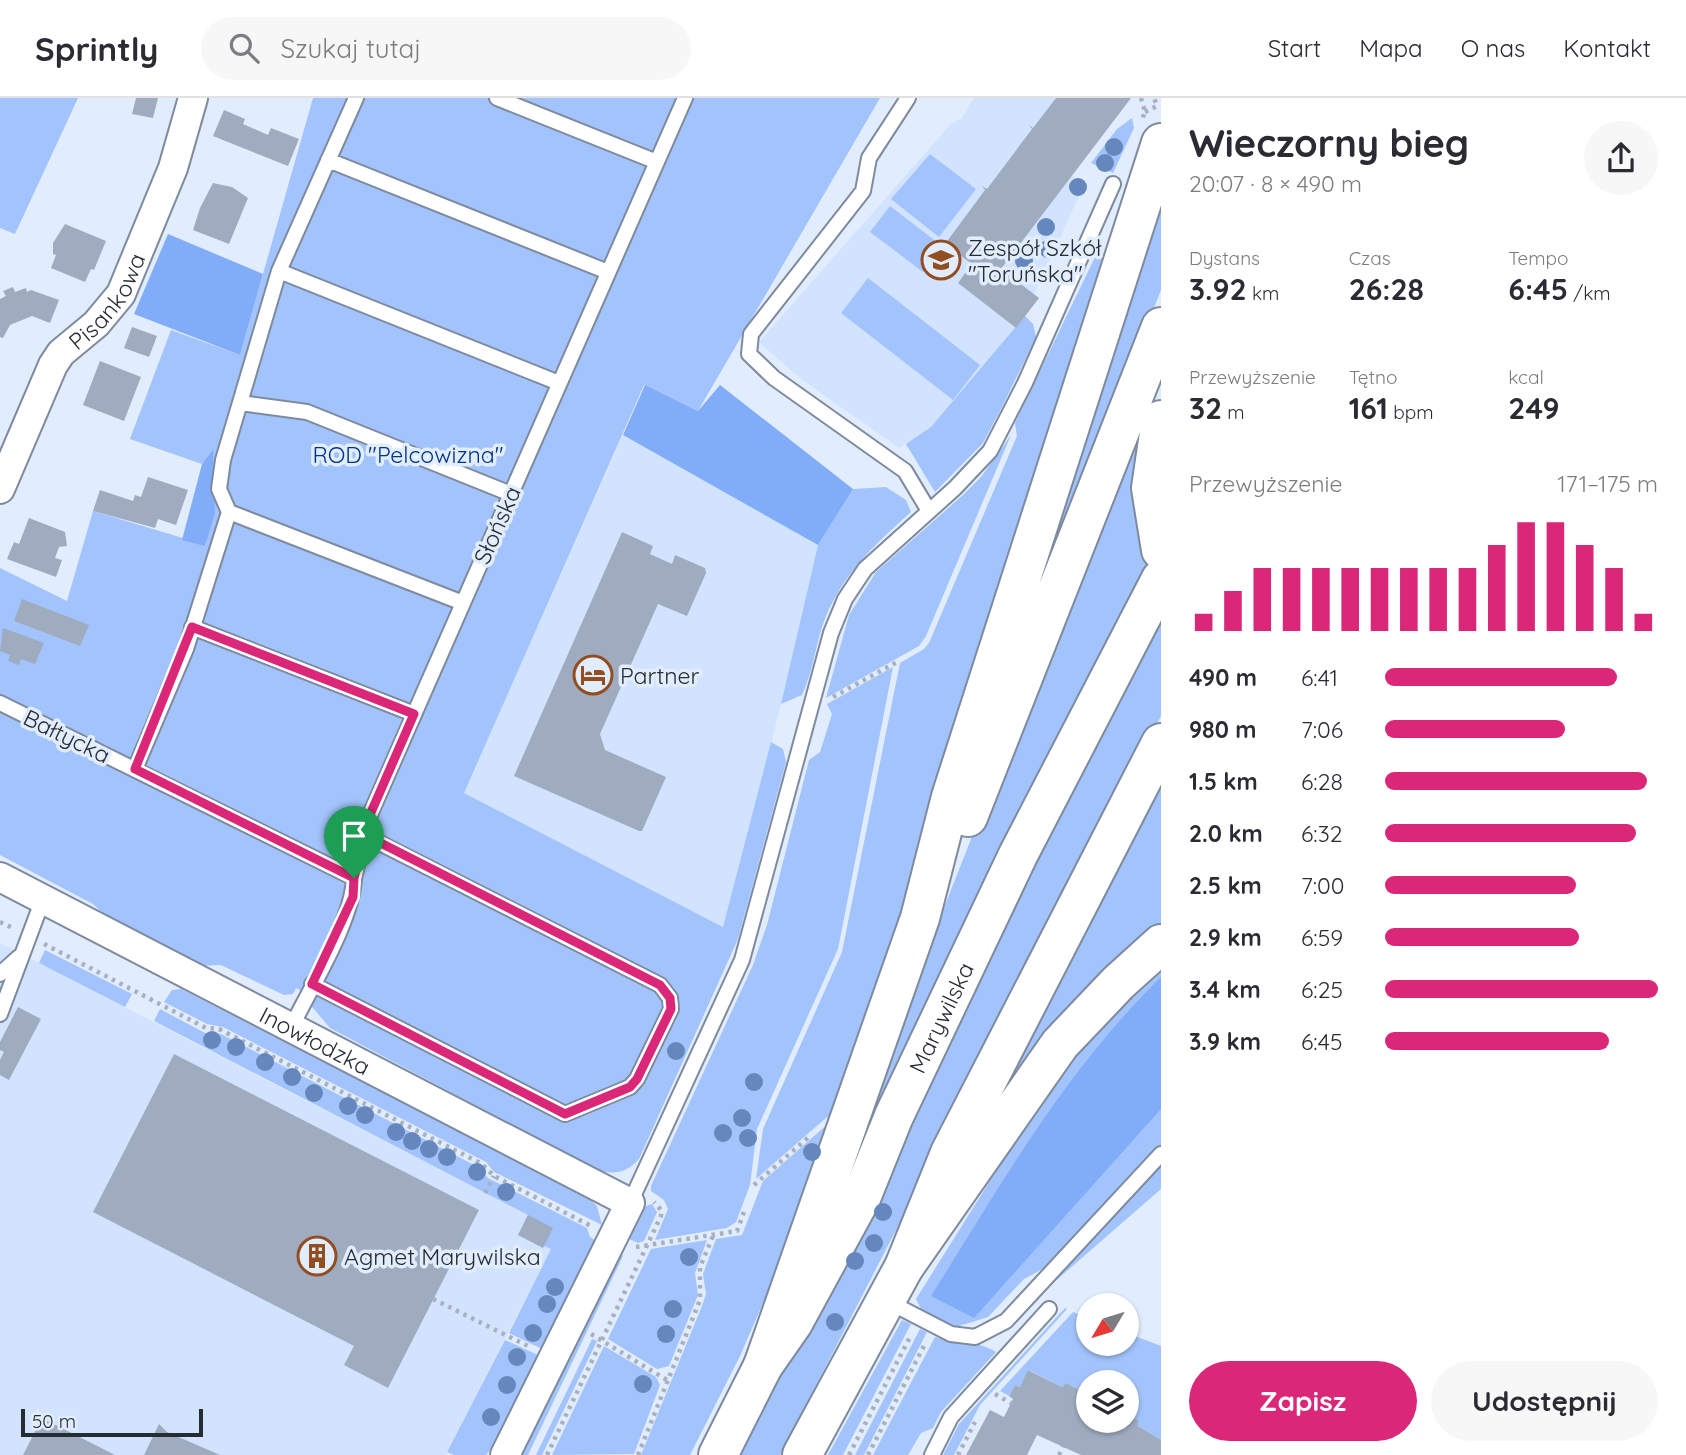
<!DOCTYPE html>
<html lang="pl">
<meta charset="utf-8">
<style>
:root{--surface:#fff;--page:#f7f7f7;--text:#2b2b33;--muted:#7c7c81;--line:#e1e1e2;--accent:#db2777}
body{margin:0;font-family:Quicksand,sans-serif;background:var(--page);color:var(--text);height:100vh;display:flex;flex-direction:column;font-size:26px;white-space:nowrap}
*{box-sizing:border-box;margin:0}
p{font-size:23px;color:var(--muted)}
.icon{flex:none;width:38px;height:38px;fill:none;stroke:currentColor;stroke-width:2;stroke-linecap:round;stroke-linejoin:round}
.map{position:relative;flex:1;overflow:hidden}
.sheet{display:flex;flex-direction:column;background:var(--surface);width:525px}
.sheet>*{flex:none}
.needle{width:46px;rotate:232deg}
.tools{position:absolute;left:1076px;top:1195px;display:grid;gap:14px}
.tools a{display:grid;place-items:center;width:63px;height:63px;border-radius:50%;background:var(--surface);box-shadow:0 2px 5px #0004;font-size:35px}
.scale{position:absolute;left:21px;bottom:18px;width:182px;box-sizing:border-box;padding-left:7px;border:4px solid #272b34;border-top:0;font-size:19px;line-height:24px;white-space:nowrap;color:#272b34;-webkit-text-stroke:5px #e1ecfd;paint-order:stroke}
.pin{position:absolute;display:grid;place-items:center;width:60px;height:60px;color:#fff;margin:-72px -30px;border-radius:50% 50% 50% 0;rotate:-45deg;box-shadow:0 0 7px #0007}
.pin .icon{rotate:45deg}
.round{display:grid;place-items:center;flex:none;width:74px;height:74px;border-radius:37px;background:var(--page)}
.overview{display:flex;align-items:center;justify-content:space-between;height:119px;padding:0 28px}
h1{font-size:38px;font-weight:700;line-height:52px}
.stats{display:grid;grid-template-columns:repeat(3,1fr);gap:10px;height:119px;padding:7px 28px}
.stats div{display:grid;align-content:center}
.stats b{font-size:30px;font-weight:700}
.stats small{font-size:19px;font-weight:400}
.stats p{font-size:19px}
.chart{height:196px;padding:14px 28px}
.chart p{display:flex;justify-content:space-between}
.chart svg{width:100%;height:126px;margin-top:7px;stroke:var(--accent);stroke-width:6}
.primary-button{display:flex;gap:14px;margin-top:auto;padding:14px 28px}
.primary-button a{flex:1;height:80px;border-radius:42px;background:var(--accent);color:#fff;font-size:28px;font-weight:700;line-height:80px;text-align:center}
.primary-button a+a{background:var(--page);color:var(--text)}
ul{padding:0 28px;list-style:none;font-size:23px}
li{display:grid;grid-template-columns:112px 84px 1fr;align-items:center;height:52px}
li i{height:18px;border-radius:9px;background:var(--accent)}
header{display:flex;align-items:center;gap:42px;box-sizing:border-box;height:98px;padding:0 35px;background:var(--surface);border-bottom:2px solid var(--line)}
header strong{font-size:33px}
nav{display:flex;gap:38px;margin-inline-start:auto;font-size:24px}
.search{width:490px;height:63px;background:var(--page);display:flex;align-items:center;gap:18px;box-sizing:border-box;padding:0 24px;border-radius:38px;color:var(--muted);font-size:26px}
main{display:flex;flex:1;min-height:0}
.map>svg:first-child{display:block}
.built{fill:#d2e3ff}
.green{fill:#a2c3fb}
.forest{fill:#81adf8}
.building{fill:#9facc0}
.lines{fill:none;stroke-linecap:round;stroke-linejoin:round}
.lane-casing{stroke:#7e8a9e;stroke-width:18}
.street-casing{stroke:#7e8a9e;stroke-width:32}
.secondary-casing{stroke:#7e8a9e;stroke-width:42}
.primary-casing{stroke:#7e8a9e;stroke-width:42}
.path{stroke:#a8b1c0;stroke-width:4.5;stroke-dasharray:3.5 5;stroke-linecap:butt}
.lane{stroke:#fff;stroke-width:14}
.street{stroke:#fff;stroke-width:28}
.secondary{stroke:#fff;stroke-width:38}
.primary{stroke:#fff;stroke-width:38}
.tree{fill:#6687bd}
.route-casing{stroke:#fff;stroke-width:14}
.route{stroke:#db2777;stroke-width:9}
.labels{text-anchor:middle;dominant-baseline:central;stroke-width:7;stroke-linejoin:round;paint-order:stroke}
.poi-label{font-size:23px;fill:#272b34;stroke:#e1ecfd;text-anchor:start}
.street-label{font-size:23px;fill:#272b34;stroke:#e1ecfd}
.park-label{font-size:23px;fill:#013589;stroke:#e1ecfd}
</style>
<header>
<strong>Sprintly</strong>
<div class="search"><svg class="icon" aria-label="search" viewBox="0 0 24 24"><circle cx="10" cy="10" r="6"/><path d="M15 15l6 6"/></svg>Szukaj tutaj</div>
<nav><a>Start</a><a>Mapa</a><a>O nas</a><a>Kontakt</a></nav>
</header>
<main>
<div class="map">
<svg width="1161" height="1357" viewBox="0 0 1161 1357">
<rect width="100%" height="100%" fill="#e1ecfd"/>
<path class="built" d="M974,0H1131L1072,78L1084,87L1034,196L1039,200L999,252L931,329L899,350L801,281L759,244L951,26L962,20Z
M623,337L818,447L781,606L724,829L463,695Z
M0,845L553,1130L551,1151L445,1357H0Z"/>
<path class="green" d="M0,0H78L15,136L0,130Z
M313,0H880L698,313L644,287L464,695L723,829L771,644L783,651L786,664L738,841L639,1061C627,1075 614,1077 597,1072L330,930L308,904L307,896L296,890L293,896L284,897L221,867L196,868L109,821L93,806L0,757V470L67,503L93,413L206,447L213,353L202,366L130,341L171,232L240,257Z
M1132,20L1134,30L1113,75L1091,65L1117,31Z
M930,56L976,91L939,139L891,101Z
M1161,101V192L1002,595Z
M890,108L942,148L923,174L870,134Z
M1096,157L1106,160L1085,238L877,893L791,1140L740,1258L690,1357H641L702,1208L706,1196L703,1176L716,1141L742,1137L763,1083L830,1024L827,1019L756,1081L763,1031L842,854L900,565L924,551L929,545L1017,338L1015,325Z
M868,180L980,267L953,302L841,215Z
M1025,218L1033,226L1036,239L1003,307L983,345L935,394L906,346L931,329Z
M1161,258V281L1152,306L1161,453L848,1084L870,998Z
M1011,337L926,538L919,548L826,600L849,517L876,474L963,397L981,379Z
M886,389L906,402L911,414C873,448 839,479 822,529C815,551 812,576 802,597L781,606L818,447L853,391Z
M1161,509V618L780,1357H736Z
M893,569L838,851L757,1031L750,1087L736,1124L727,1130L655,1142L668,1111L664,1102L651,1093V1088L753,867L767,827L809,662L820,654L832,616L827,606Z
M1161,679V827L1120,864L969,1060Z
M45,852L132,896L125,909L39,865Z
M1161,863V1091L1037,1199L1046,1169L1024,1181L988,1219L956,1229L922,1213L916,1201L1052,984L1084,945Z
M181,891L587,1098L597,1108L602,1127L494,1074L486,1064L223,929L207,926L164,904L172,892Z
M160,911L205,935L221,936L480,1070L488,1080L587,1130L590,1139L596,1143L542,1251L509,1235L551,1151L518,1137L528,1117L154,923Z
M652,1106L657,1114L644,1143L638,1145L627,1140L641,1110Z
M707,1142L695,1175L698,1197L669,1268L657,1271L608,1241L651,1151Z
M620,1154L623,1158L528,1357H519Z
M1065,1210L1067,1211L980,1307L954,1357H943L959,1326Z
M1073,1214L1088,1220V1246H1127V1235L1161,1248V1342L1138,1328V1322L1127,1316V1284H1088V1302L1080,1298V1292L1066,1285L1062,1289L1029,1272L1020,1289L1015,1287L1009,1298L1000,1293Z
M902,1222L911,1226L843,1357H828Z
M920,1231L927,1234L864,1357H855Z
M935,1239C955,1245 979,1243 996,1254L941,1314L933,1330L921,1335L908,1357H873Z
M592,1241L597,1243L542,1357H536Z
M505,1242L538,1257L492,1350L486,1357H454L447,1354Z
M604,1248L656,1279L660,1287L634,1356L552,1357Z"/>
<path class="forest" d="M168,136L263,176L240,257L134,216Z
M645,287L698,313L720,287L853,391L818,447L623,337Z
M213,352L215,415L205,448L182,442L202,366Z
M1161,879V1011L974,1220L931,1198C1002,1085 1064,974 1161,879Z"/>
<path class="building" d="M136,0H158L153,20L132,16Z
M1056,0H1131L1001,171L1039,200L1016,230L958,185L972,166L945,146L985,92L982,88L987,91L1032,31L1029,27L1033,30Z
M224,12L245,21L243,26L268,37L271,30L299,41L288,68L213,38Z
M213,85L232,89L248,100L229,146L193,132L200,110Z
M65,126L106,143L94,172L91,171L85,184L51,170L56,157L53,156V145Z
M13,189L15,194L26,190L27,194L31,192L59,202L50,225L32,218L10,227L3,240L0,239V201L6,198L3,193Z
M132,229L157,238L149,259L124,250Z
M100,263L141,279L124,323L83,307Z
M148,379L188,392L176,427L158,421L155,430L93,413L100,392L133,403L135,397L141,399Z
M29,420L65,434L67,448L59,449L55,460L62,462L56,479L7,461L14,444L19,446Z
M622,434L653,448L650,456L672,466L675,457L705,470L706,475L687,518L658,506L600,636L605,652L666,679L642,733H639L514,678Z
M22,501L89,527L80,548L14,523Z
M3,530L44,545L35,566L21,561L19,567L8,563L10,557L0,553Z
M18,909L41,921L9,982L0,977V962L4,954L0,952V944Z
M174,956L479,1112L388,1290L344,1267L354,1248L93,1114Z
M528,1117L553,1130L543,1150L518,1137Z
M1028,1272L1062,1289L1066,1285L1080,1292V1298L1088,1302V1323H1127V1316L1138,1322V1328L1161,1342V1357H1081L1037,1337L1027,1357H966L990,1312L1004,1319L1013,1301L1009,1298L1015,1287L1020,1289Z
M42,1320L115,1357H23Z
M159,1326L167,1334L220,1357H144Z"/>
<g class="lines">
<defs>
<path id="lane" d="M497,0L657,64
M908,0L869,60L863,93L751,236L749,256L774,280L905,373L929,413
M328,62L608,174
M279,173L559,285
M240,305L307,314L511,396
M229,414L463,505
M192,529L414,616
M0,605L354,780C352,825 310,890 290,932
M135,671L186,551L229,414L219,391L223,362L279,173L356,0
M354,780L369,719L685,0
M0,876L19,859
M312,886L565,1016L630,989L637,981L671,911L670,900L660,887L364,737
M0,916L43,801
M630,1105L742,862L831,535L845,501L865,471L955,390L990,353L1025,285L1113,86
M887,1203L951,1236L975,1239L1006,1223L1161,1056
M932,1357L951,1319L1049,1211"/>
<g id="street">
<path id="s1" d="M0,391L53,267L61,255L96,226L121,196L173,70L193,0"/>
<path id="s2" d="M0,779L630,1105L505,1357"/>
</g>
<g id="secondary">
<path id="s3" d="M718,1357L763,1268L793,1225L861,1100L894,1018L1018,757L1161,481"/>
<path d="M802,1357L904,1169L950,1055L1161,645"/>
</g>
<path id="primary" d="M1161,322L1151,390L1161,452
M968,719L1161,229
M904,1169L1060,946L1118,885L1161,846
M763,1268L920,820L951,699L1161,45"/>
</defs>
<use href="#lane" class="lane-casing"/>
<use href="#street" class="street-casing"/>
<use href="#secondary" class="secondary-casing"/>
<use href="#primary" class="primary-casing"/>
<path class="path" d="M1141,0L1145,14L1142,22
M1145,14L1157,8L1154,0
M833,599L897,564
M0,824L15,831
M44,846L206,930L219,931L482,1066L494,1078L591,1128
M754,1087L811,1037
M485,1095L494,1078
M636,1149L737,1133L745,1111
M433,1201L530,1249
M591,1236L667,1282
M995,1296L1011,1305
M547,1357L661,1118L662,1113L654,1104
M638,1357L700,1202V1169L713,1138
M849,1357L911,1237
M868,1357L926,1244
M958,1357L975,1324
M1059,1357L1063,1348"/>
<use href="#lane" class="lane"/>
<use href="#street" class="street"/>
<use href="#secondary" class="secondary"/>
<use href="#primary" class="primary"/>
</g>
<g class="tree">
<circle cx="1114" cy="49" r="9"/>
<circle cx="1105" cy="65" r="9"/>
<circle cx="1078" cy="89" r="9"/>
<circle cx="1046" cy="129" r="9"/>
<circle cx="1048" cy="151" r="9"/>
<circle cx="1024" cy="163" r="9"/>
<circle cx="212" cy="942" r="9"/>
<circle cx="236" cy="949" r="9"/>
<circle cx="676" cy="953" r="9"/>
<circle cx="265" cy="964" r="9"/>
<circle cx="292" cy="979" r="9"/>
<circle cx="754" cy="984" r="9"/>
<circle cx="314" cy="995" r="9"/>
<circle cx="348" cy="1008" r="9"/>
<circle cx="365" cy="1017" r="9"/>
<circle cx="742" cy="1020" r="9"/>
<circle cx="396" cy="1034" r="9"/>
<circle cx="723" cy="1035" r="9"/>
<circle cx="748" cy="1040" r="9"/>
<circle cx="412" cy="1043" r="9"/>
<circle cx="429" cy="1051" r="9"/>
<circle cx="812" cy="1054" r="9"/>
<circle cx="447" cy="1059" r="9"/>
<circle cx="477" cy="1074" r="9"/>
<circle cx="506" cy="1094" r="9"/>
<circle cx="883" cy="1114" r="9"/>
<circle cx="874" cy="1145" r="9"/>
<circle cx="689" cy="1159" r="9"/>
<circle cx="855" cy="1163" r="9"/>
<circle cx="555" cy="1189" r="9"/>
<circle cx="547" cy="1206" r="9"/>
<circle cx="673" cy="1211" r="9"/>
<circle cx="835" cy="1224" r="9"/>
<circle cx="533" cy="1235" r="9"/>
<circle cx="666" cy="1236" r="9"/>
<circle cx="517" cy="1259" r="9"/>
<circle cx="643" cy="1286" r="9"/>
<circle cx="507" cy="1287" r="9"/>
<circle cx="491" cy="1319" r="9"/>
</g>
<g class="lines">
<defs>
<path id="route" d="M354,780L135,671L192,529L414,616L369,719L354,780L353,799L312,886L565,1016L630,989L637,981L671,911L670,900L660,887L365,737L354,780"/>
</defs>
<use href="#route" class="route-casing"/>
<use href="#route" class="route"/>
</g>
<defs>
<symbol id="school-ring" viewBox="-11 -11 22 22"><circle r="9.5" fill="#e1ecfd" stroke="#924e21" stroke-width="1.5"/><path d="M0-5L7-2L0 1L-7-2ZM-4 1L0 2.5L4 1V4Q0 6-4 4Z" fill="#924e21"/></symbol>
<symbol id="hotel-ring" viewBox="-11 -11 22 22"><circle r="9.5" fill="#e1ecfd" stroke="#924e21" stroke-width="1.5"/><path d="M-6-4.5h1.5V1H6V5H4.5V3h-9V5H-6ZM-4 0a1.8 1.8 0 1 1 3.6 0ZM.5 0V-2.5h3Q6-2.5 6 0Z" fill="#924e21"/></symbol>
<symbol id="building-ring" viewBox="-11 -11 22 22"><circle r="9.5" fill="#e1ecfd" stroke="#924e21" stroke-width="1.5"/><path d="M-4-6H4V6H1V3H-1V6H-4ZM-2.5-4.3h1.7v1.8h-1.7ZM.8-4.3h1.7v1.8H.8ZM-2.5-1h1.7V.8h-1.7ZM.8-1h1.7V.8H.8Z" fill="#924e21"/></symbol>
</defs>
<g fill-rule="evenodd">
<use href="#school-ring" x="919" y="140" width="44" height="44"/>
<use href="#hotel-ring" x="571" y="555" width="44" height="44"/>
<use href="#building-ring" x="295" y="1136" width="44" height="44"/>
</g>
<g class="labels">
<g class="poi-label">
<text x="968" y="149">Zespół Szkół<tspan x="968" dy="26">"Toruńska"</tspan></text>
<text x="620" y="577">Partner</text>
<text x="344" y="1158">Agmet Marywilska</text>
</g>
<g class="street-label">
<text stroke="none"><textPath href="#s1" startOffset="220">Pisankowa</textPath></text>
<text transform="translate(497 427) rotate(-66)">Słońska</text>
<text transform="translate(67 638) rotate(26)">Bałtycka</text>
<text stroke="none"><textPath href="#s3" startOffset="492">Marywilska</textPath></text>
<text stroke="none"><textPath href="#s2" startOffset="355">Inowłodzka</textPath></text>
</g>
<g class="park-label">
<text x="408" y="356">ROD "Pelcowizna"</text>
</g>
</g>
</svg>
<div class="tools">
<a><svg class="needle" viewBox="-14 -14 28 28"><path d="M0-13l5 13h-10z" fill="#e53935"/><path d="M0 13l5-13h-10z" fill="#7c7c81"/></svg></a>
<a><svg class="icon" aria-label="layers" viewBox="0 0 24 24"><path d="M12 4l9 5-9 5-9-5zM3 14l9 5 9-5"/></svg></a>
</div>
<div class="scale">50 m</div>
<div class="pin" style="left:354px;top:780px;background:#1e9e55"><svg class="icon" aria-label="arrive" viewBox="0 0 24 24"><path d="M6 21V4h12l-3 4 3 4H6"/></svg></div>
</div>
<section class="sheet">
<div class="overview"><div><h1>Wieczorny bieg</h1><p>20:07 · 8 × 490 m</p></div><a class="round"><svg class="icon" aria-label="share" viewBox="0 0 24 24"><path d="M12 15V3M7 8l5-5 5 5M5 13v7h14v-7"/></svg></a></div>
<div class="stats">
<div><p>Dystans</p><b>3.92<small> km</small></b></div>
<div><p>Czas</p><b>26:28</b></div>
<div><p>Tempo</p><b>6:45<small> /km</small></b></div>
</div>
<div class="stats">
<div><p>Przewyższenie</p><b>32<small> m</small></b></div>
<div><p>Tętno</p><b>161<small> bpm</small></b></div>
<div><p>kcal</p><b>249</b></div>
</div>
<div class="chart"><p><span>Przewyższenie</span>171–175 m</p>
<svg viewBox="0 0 160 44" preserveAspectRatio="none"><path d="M5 44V38M15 44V30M25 44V22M35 44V22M45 44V22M55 44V22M65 44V22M75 44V22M85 44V22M95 44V22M105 44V14M115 44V6M125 44V6M135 44V14M145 44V22M155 44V38"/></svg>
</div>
<ul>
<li><b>490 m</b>6:41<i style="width:85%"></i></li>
<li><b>980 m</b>7:06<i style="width:66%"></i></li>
<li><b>1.5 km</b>6:28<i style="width:96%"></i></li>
<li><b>2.0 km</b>6:32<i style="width:92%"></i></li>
<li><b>2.5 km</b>7:00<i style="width:70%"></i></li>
<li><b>2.9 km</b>6:59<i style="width:71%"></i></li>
<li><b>3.4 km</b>6:25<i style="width:100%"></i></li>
<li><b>3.9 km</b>6:45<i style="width:82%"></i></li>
</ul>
<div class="primary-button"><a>Zapisz</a><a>Udostępnij</a></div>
</section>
</main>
